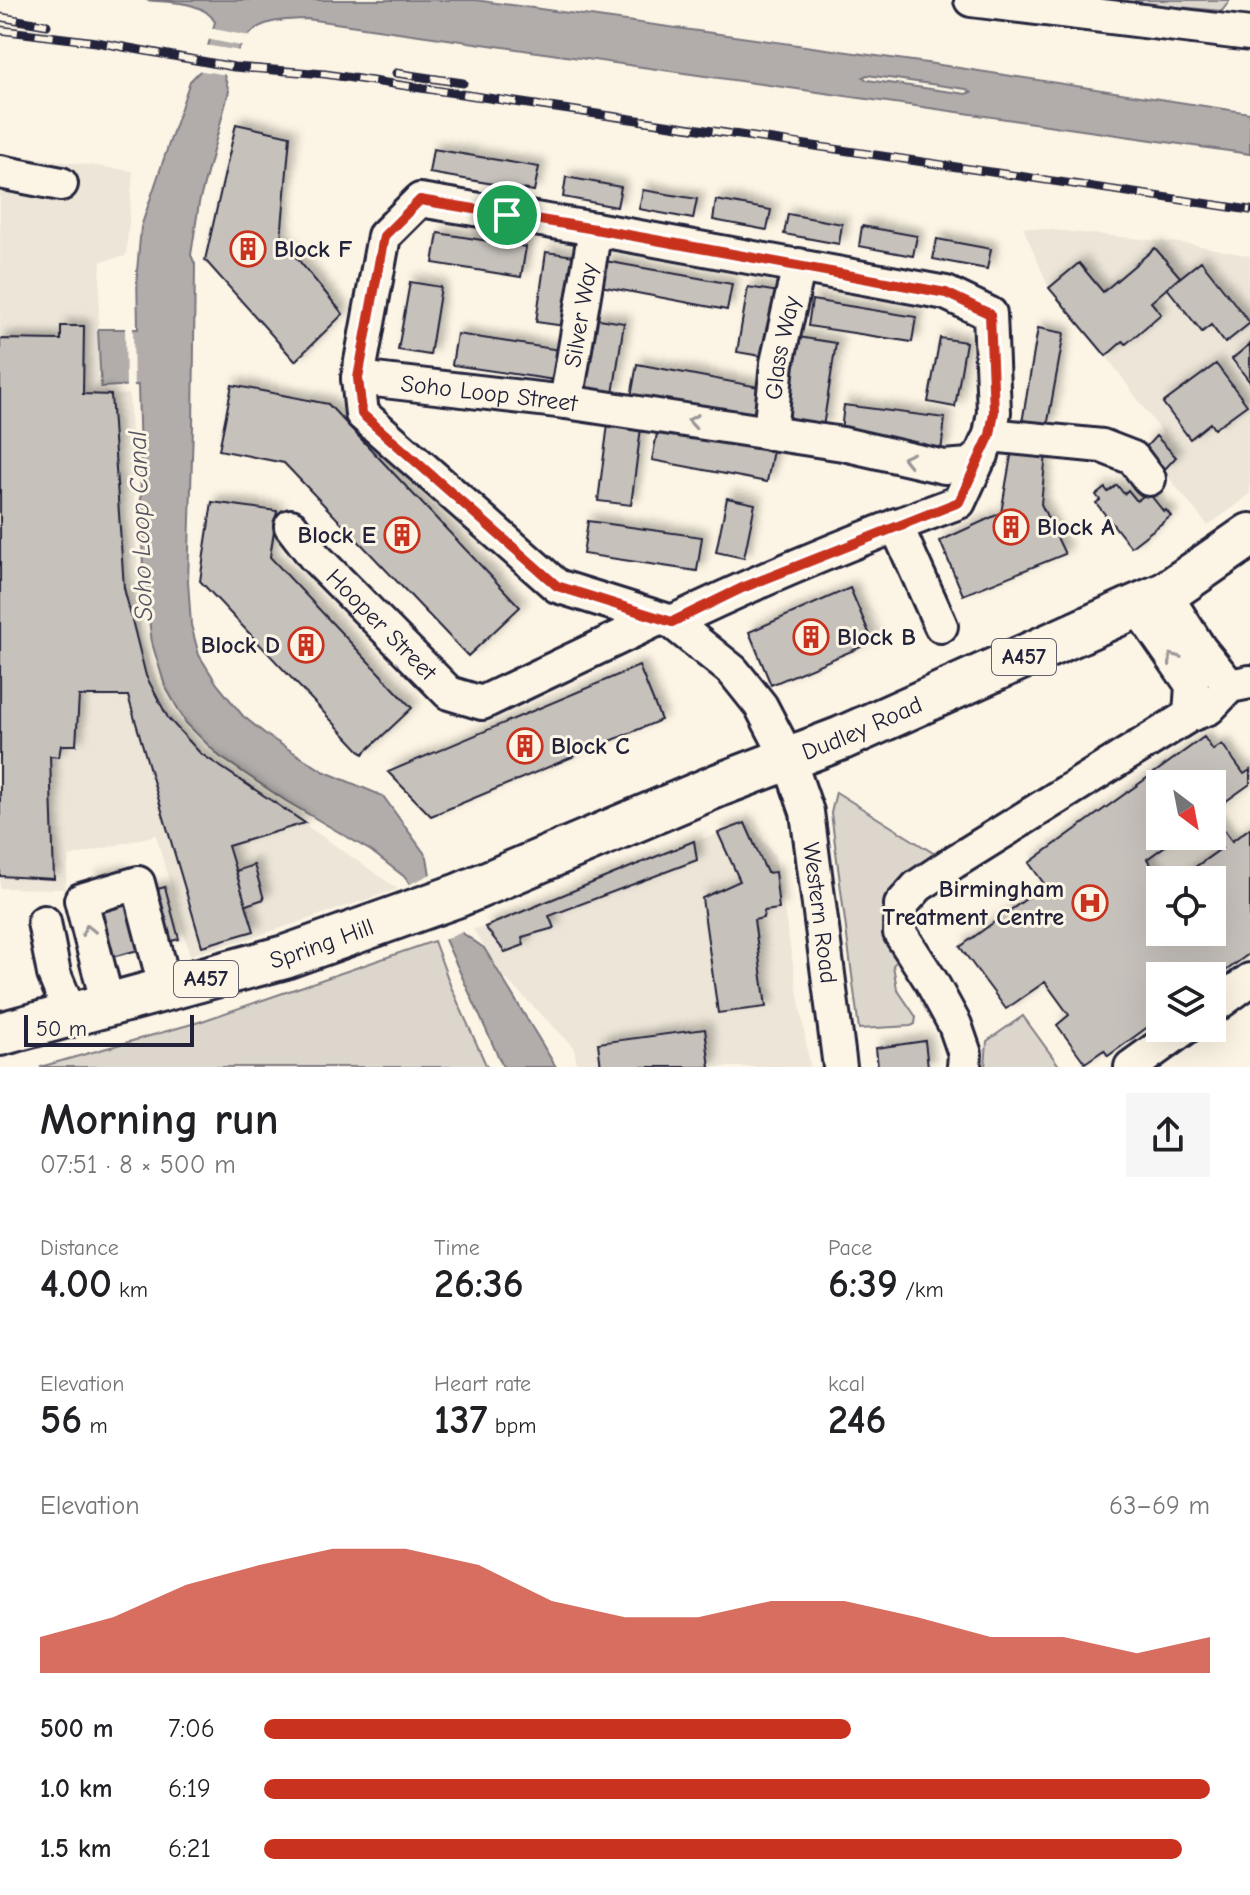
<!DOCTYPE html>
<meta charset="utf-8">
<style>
:root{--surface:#fff;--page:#f6f6f6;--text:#202124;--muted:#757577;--accent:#c8321e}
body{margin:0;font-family:"Comic Neue",sans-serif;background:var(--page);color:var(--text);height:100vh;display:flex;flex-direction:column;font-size:30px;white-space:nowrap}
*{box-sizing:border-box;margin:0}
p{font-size:26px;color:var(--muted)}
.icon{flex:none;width:44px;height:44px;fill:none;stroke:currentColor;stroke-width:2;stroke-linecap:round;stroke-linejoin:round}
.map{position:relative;height:1067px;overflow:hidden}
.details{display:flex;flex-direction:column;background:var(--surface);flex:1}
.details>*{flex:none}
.needle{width:52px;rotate:148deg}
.controls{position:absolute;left:1146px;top:770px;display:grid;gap:16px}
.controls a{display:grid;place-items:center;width:80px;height:80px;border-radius:0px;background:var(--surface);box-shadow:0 8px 32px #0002;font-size:40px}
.scale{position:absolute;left:24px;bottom:20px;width:170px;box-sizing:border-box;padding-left:8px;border:4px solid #22223b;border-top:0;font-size:22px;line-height:28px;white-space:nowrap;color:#22223b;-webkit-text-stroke:6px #fcf5e5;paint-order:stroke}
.pin{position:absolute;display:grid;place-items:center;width:68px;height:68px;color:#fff;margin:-34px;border:4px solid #fff;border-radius:50%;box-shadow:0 2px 8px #0007}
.round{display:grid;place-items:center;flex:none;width:84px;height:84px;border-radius:0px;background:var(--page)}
.summary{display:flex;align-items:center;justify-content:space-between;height:136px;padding:0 40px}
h1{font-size:44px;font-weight:700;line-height:60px}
.figures{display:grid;grid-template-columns:repeat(3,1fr);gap:12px;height:136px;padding:8px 40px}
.figures div{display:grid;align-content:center}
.figures b{font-size:40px;font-weight:700}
.figures small{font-size:22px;font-weight:400}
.figures p{font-size:22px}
.chart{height:224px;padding:16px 40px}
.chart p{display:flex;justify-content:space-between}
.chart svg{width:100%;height:144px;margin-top:8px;fill:var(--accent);opacity:.7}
ul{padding:0 40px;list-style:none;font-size:26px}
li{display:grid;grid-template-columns:128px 96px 1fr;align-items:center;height:60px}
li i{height:20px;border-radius:10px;background:var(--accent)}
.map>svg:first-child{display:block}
.built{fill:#ece5d8}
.green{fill:#dcd6cc;stroke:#7f7c84;stroke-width:2}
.water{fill:#b2adab;stroke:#78757e;stroke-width:2;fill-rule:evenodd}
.pier{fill:#fcf5e5}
.building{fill:#c6c1bb;stroke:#22223b;stroke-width:2;filter:url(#shadow)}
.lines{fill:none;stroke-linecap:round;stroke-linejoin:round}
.minor-casing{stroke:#22223b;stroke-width:38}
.major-casing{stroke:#22223b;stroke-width:48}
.minor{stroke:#fcf5e5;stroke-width:32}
.major{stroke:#fcf5e5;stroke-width:42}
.rail-casing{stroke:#22223b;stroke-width:9}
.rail{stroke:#fcf5e5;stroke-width:6;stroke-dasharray:18;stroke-linecap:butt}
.oneway{stroke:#9a9698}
.route-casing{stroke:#fff;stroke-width:16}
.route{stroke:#c8321e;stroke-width:10}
.labels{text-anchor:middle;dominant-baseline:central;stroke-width:6;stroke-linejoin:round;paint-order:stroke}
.shield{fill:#fcf5e5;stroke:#63616e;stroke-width:2}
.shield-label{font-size:22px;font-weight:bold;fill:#22223b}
.poi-label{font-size:24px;font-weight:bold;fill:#22223b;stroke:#fcf5e5;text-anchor:start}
.street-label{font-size:24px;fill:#22223b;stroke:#fcf5e5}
.water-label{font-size:26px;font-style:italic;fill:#545362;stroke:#fcf5e5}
</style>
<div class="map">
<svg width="1250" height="1067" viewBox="0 0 1250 1067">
<defs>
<filter id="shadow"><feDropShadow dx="6" dy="-6" stdDeviation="4" flood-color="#0004"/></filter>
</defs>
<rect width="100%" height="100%" fill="#fcf5e5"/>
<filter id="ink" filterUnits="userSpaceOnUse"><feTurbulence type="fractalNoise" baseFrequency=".0125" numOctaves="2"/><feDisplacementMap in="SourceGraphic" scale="16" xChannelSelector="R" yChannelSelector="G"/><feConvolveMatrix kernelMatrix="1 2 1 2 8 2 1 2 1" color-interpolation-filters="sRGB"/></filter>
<g filter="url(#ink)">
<path class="built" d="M0,153L133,171L126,256L101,261L98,329L100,386L111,395L129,394L141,638L170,714L204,755L398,889L257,936L190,955L156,835L69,857L65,889L0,888Z
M1023,227L1190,244L1250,256V344L1232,359L1250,381V494L1208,526L1145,448L1162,433L1108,358L1049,288Z
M750,825L775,855L810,1067H577L574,1047L502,975L473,929L485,927L694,841Z"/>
<path class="green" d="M1135,0H1230L1222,11L1135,3Z
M836,792L938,856L917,870L904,955L893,965L897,989L916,1017L915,1024L911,1026L859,1029L831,813Z
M1212,834L1222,848L1177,880H1161L1147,859L1179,836Z
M434,941L451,987L487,1067H40L199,1022Z
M1023,1016L1060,1067H985L987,1041Z"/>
<path class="water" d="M146,0H475L934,64L1250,113V154L307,19C250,20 254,28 223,72L229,91L199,203L191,255L195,264L193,427L188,581L191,625L199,655L217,684L243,716L268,736L323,771L383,796L427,857L430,875L461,932L484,948L556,1067H503L444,937L406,878L371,851L286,801L219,756L186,723L165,686L152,643L143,571L138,385L101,387L98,329H138L137,271L141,227L190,81L201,70L215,22C204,0 168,3 146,0ZM867,75L966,89L971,92L966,94L867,80L863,77Z"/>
<path class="pier" d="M209,28L249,36L248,43L246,47L206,39Z
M204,45L241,51L228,75L196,70Z
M125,325H133L134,400V389H126Z
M433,873L465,931L441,941L406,886Z"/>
<path class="building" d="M236,124L290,136L281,239L343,314L295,361L205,260Z
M433,149L539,167L534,191L429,173Z
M566,177L621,187L617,207L563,197Z
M643,190L697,199L693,219L639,209Z
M716,200L771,210L767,230L713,220Z
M788,214L842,224L839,244L784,234Z
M862,226L917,236L913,256L859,246Z
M438,233L526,247L521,277L433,263Z
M937,239L991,249L987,269L933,259Z
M1155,248L1180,277L1151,302L1161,314L1126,344L1123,341L1106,356L1049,288L1079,263L1103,292Z
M546,252L575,256L565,326L536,322Z
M605,261L732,284L727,310L600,286Z
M1201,261L1250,323L1225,343L1211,325L1202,332L1167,288Z
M410,282L441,287L430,355L398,350Z
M748,287L779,292L767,357L737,352Z
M812,300L916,317L912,342L808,326Z
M593,318L624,323L613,394L581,389Z
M61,326H84L83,394L111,395L124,588L146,676L168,718L200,753L305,823L228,846L254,931L202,946L128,696H79L76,745H61L59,757L50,756L54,879L0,876V339L61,340Z
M1038,328L1064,333L1047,427L1022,423Z
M457,334L560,350L555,380L452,365Z
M792,336L836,343L823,427L778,420Z
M940,338L966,342L955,407L928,402Z
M1250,344V382L1232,359Z
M637,364L764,388L758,420L631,397Z
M1216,364L1247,405L1214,429L1210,423L1190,439L1163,403Z
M232,385L328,404L520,607L468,656L284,463L219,450Z
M844,405L945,418L941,452L840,439Z
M608,424L641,428L631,505L598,501Z
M658,428L773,450L767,482L652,460Z
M1156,436L1176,457L1165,469L1145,448Z
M1012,450L1046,453L1041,504L1065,554L963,595L940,541L1001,513Z
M1117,485L1124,494L1128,490L1137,501L1148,492L1164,512L1166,510L1171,516L1131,547L1096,503L1100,500L1096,495L1105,488L1108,492Z
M727,498L755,504L744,558L716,552Z
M212,502L277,511L270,557L412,708L363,754L200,581Z
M588,521L702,537L697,571L583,554Z
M850,588L873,642L771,685L749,632Z
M639,666L661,720L431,816L388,772Z
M1204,737L1213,750L1222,744L1244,774L1250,770V784L1212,811V784H1160V836H1179L1147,859L1161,880L1160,932H1212V880H1177L1222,848L1212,834V814L1232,841L1250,828V953L1212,981V976H1160V1018L1108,1056L1104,1050L1085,1063L1057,1025L1069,1015L1045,982L1006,1009L960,947L1045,885L1029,863Z
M745,823L767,873L775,872L779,909L764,911L763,918L754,920L766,1007L718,1013L702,898L740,881L718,833Z
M694,841L697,860L549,916L554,928L522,937L524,945L505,952L485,927Z
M254,865L264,899L246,905L236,871Z
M121,872L128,897L165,887L179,939L112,957L92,879Z
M705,1029L710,1067H601L598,1043Z
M925,1041L928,1067H878L876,1048Z"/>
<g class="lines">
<defs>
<g id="minor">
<path d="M971,0L1250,34"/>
<path d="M0,172L61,184"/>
<path id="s1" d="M358,378L566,402L770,433L843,444L944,467L969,465L982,455"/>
<path id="s2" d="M566,402L595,229"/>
<path id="s3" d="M770,433L777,363L799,265"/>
<path d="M990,435L1102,446L1133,458L1149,479"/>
<path d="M896,525L941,626"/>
<path id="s4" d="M291,526L314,556L449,693L482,703L658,619"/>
<path d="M1165,594L1200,649L1230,686"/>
<path d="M1137,606L1192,685L1190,715"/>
<path id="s5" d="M672,622C765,577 861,538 959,502L990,435L994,412L990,314L946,293L595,229L420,200L384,236L358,378L362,414L557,586L672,622L733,671L761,706L789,760L807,812L840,1067"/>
<path d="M44,922L54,974L71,1015"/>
<path d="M108,1005L81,900L138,883L166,990"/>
<path d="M1212,1008L1250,980"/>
<path d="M964,1067L965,1054L955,1025L931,981L900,933L901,905L918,886L954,862L1190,715L1209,708L1230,686L1250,682"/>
<path d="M1131,1067L1185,1028"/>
</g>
<g id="major">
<path id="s6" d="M0,1034L285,957L459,895L719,785L842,738L1137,606L1165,594L1250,535"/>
</g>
</defs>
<use href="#minor" class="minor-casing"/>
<use href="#major" class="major-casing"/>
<use href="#minor" class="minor"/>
<use href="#major" class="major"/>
<defs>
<path id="rail" d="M0,17L47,25
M0,30L96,42L234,67L325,74L1250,210
M396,73L463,83"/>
</defs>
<use href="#rail" class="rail-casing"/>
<use href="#rail" class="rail"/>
</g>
<defs><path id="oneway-chevron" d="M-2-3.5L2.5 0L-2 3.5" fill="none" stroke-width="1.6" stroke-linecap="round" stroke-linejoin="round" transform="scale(2)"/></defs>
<g class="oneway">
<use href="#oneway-chevron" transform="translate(693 421) rotate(-171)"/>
<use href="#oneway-chevron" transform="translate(908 459) rotate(-167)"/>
<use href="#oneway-chevron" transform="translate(1173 658) rotate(-125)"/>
<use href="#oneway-chevron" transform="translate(88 930) rotate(-103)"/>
</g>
</g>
<g class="lines" filter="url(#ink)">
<defs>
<path id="route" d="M420,200L595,229L946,293L990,314L994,412L990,435L959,502L742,588L672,622L557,586L362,414L358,378L384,236Z"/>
</defs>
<use href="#route" class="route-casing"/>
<use href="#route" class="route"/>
</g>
<defs>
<symbol id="building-ring" viewBox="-11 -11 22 22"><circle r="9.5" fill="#fcf5e5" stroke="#c8321e" stroke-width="1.5"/><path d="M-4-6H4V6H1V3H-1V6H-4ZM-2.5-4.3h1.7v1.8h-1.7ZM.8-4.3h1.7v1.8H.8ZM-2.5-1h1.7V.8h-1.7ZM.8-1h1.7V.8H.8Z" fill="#c8321e"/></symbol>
<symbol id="hospital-ring" viewBox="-11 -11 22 22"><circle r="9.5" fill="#fcf5e5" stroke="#c8321e" stroke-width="1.5"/><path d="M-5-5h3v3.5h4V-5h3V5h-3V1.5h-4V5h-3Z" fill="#c8321e"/></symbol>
</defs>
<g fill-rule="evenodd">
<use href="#building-ring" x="228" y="229" width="40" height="40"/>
<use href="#building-ring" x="991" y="507" width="40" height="40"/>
<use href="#building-ring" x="382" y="515" width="40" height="40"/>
<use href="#building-ring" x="791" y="617" width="40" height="40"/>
<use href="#building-ring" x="286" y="625" width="40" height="40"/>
<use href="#building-ring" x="505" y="726" width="40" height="40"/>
<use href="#hospital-ring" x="1070" y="883" width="40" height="40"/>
</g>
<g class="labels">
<g class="shield">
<rect x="992" y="639" width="64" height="36" rx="6"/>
<rect x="174" y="961" width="64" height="36" rx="6"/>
</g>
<g class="shield-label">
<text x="1024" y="657">A457</text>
<text x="206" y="979">A457</text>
</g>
<g class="poi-label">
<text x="274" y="249">Block F</text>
<text x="1037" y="527">Block A</text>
<text x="376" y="535" text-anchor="end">Block E</text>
<text x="837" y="637">Block B</text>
<text x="280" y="645" text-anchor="end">Block D</text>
<text x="551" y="746">Block C</text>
<text x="1064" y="889" text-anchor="end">Birmingham<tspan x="1064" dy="28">Treatment Centre</tspan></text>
</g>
<g class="street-label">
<text stroke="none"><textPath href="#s2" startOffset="88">Silver Way</textPath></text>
<text stroke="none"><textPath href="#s3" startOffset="86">Glass Way</textPath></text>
<text stroke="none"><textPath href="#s1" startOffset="132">Soho Loop Street</textPath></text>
<text stroke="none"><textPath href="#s4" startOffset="134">Hooper Street</textPath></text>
<text stroke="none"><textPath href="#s6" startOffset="916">Dudley Road</textPath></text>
<text stroke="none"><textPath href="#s5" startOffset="2042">Western Road</textPath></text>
<text stroke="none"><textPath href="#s6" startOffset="334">Spring Hill</textPath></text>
</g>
<g class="water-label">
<text transform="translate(141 526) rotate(-92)">Soho Loop Canal</text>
</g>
</g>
</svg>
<div class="controls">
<a><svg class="needle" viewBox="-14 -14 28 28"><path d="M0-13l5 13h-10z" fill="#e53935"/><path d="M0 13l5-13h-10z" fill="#757577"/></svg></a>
<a><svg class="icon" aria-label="locate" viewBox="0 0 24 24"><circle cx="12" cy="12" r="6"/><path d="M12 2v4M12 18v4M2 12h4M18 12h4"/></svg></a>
<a><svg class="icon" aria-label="layers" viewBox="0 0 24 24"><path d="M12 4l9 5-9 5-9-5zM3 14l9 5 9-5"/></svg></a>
</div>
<div class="scale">50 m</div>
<div class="pin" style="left:507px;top:215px;background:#1e9e55"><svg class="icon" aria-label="arrive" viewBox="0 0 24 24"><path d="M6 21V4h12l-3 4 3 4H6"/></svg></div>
</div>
<section class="details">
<div class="summary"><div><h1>Morning run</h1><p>07:51 · 8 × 500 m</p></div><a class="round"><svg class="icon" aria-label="share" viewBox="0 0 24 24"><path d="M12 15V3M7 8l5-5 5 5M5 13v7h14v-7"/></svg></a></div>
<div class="figures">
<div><p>Distance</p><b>4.00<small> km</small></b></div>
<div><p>Time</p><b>26:36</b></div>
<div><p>Pace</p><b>6:39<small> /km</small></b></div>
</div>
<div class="figures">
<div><p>Elevation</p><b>56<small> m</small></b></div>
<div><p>Heart rate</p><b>137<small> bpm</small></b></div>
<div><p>kcal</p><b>246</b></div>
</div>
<div class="chart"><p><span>Elevation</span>63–69 m</p>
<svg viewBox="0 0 160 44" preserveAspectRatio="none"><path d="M0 44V33L10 27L20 17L30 11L40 6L50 6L60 11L70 22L80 27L90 27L100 22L110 22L120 27L130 33L140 33L150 38L160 33V44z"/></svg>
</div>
<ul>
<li><b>500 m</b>7:06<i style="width:62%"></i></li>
<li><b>1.0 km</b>6:19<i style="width:100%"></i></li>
<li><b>1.5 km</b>6:21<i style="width:97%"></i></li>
</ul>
</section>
